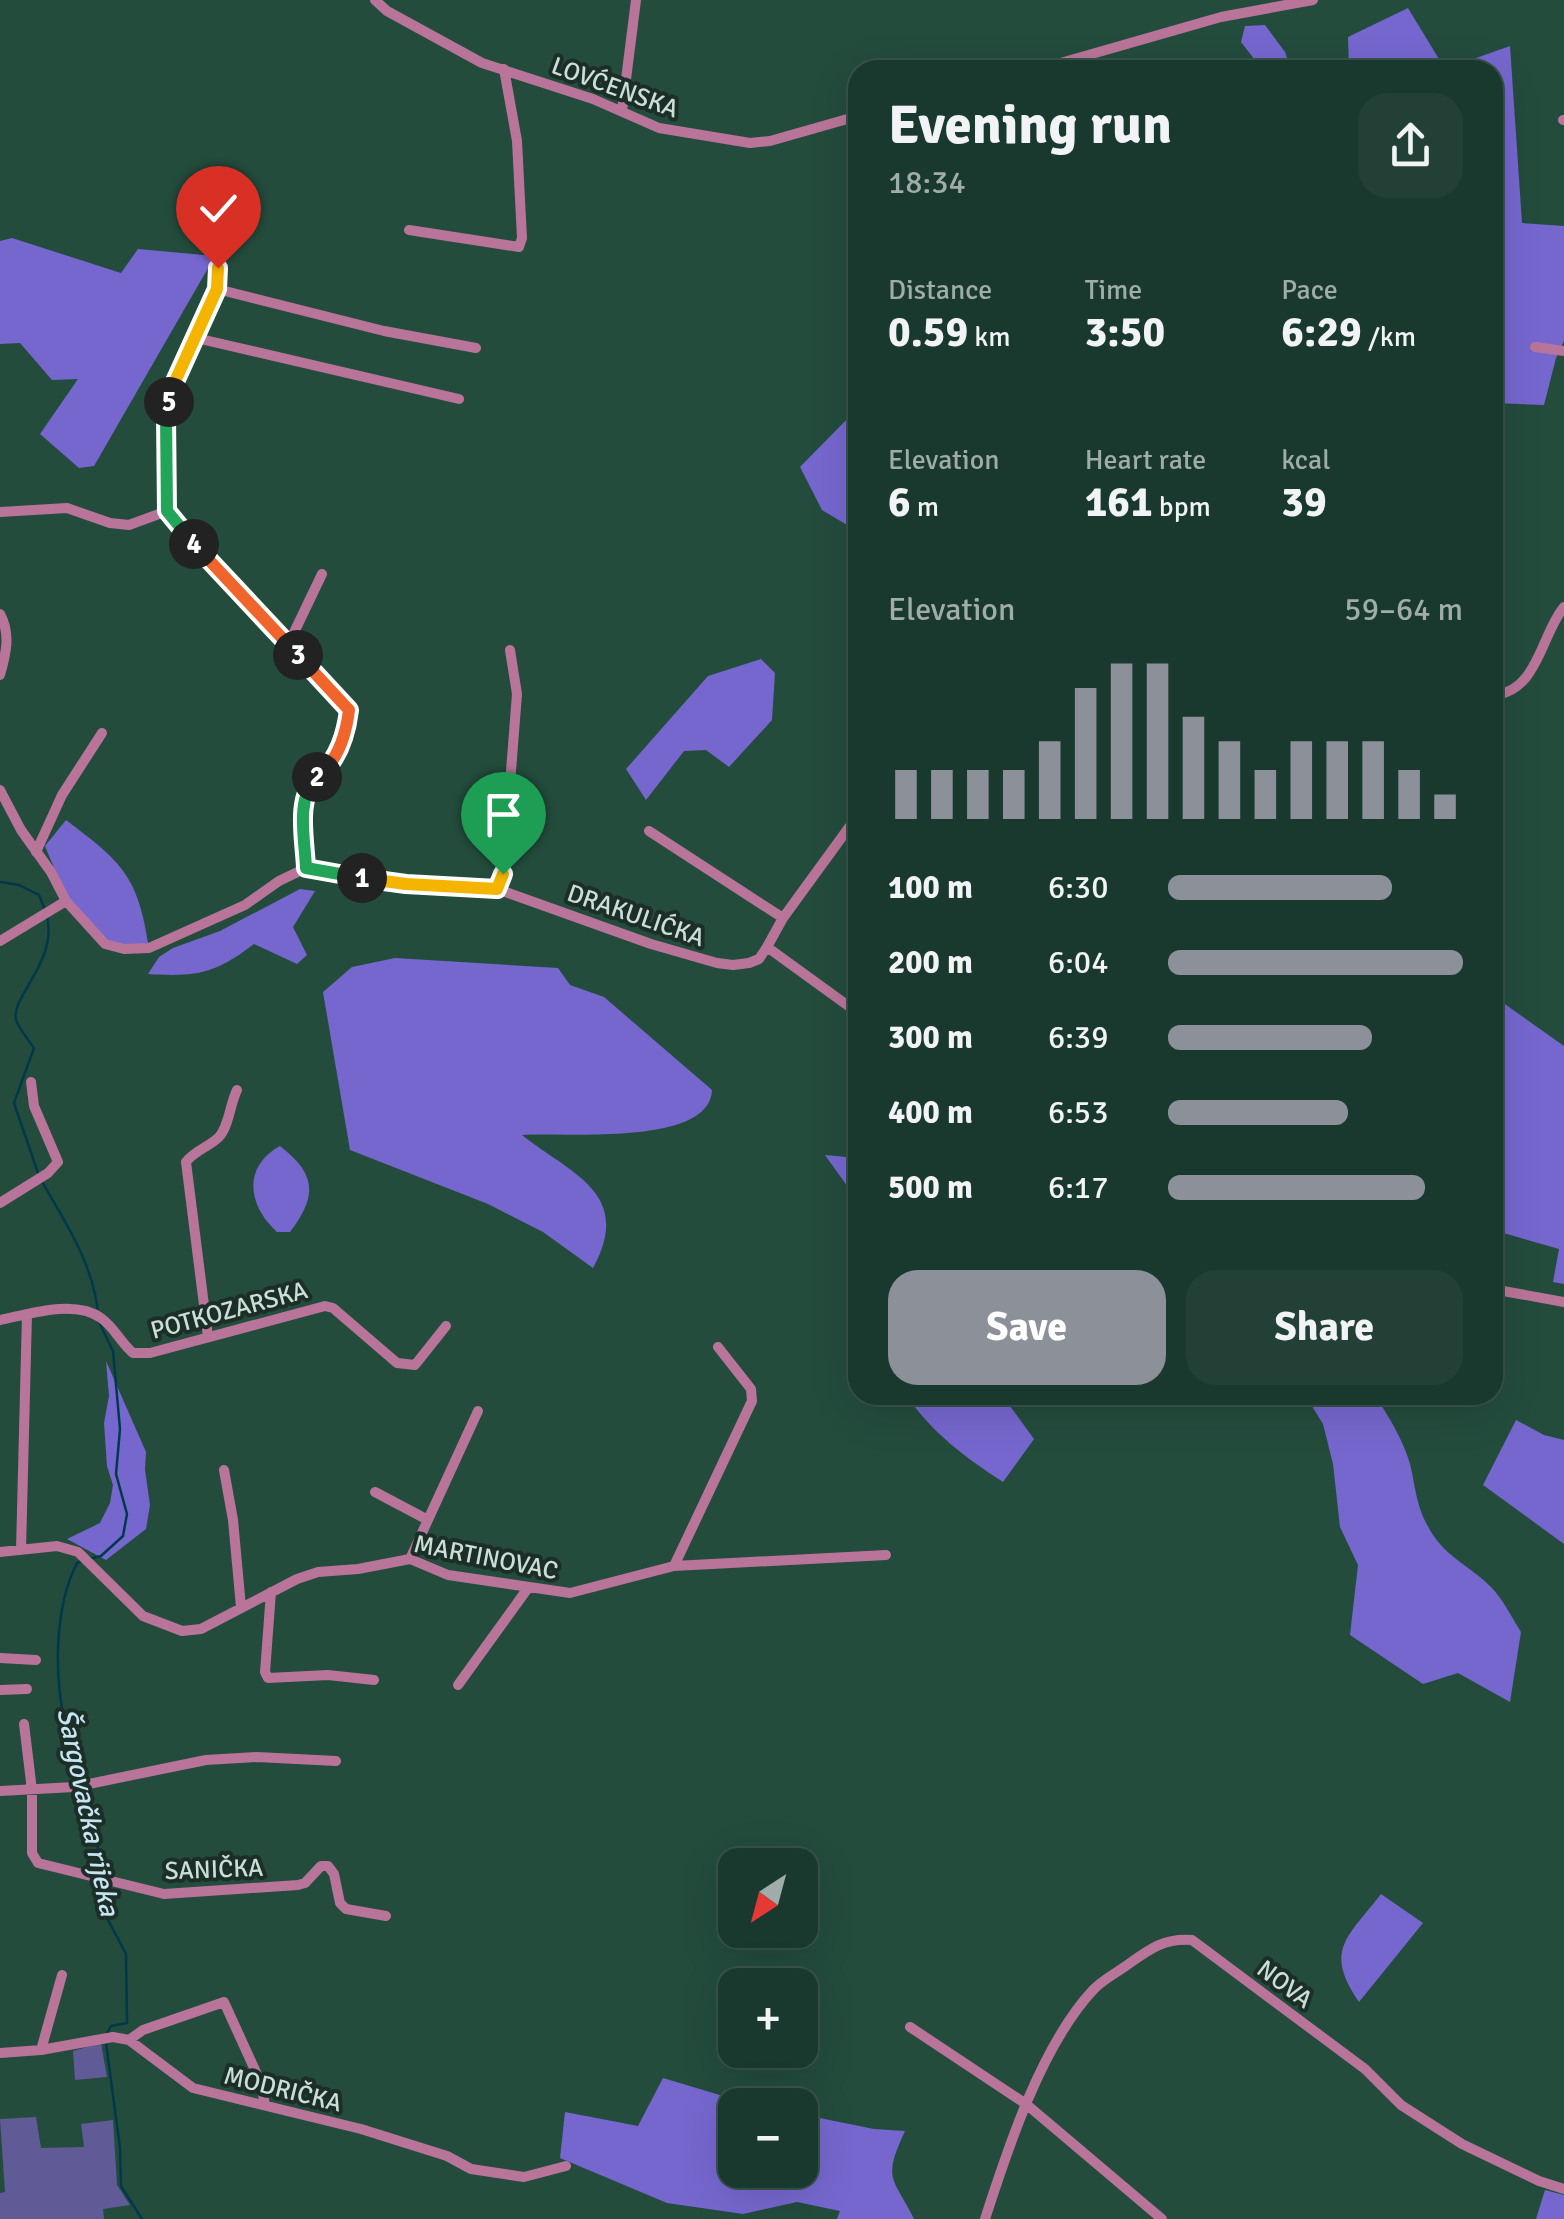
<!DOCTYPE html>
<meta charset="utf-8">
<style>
:root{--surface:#1a392e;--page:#234036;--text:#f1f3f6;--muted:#9facaa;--line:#38534a;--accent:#8c9099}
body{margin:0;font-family:Signika,sans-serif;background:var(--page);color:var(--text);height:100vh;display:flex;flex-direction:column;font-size:38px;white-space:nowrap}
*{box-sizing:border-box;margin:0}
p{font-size:32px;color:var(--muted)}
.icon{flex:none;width:55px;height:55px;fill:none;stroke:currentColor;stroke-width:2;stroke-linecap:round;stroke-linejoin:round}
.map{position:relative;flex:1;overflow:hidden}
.drawer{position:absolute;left:848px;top:60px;width:655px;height:1345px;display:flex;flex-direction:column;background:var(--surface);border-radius:30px;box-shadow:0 10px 40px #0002,0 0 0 2px var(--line)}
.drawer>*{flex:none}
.needle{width:65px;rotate:216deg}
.buttons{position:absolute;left:718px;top:1848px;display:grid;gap:20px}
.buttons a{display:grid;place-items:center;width:100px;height:100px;border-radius:20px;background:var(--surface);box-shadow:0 10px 40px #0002,0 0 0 2px var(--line);font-size:50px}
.pin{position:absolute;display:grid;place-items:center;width:85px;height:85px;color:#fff;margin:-102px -42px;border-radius:50% 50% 50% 0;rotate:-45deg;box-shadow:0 0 10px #0007}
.pin .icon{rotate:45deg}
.km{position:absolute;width:50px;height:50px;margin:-25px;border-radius:50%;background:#222;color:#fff;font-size:28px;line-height:50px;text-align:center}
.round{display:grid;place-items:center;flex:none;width:105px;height:105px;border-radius:30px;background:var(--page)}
.summary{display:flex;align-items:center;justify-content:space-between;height:170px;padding:0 40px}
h1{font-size:55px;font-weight:800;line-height:75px}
.stats{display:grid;grid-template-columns:repeat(3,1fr);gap:15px;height:170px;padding:10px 40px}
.stats div{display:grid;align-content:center}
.stats b{font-size:42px;font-weight:800}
.stats small{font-size:28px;font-weight:400}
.stats p{font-size:28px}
.chart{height:280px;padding:20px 40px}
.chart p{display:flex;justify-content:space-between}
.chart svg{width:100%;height:180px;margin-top:10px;stroke:var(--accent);stroke-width:6}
.cta{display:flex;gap:20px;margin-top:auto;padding:20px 40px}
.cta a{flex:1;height:115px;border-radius:30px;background:var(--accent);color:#fff;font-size:40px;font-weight:800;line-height:115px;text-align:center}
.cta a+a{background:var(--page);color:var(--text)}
ul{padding:0 40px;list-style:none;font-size:32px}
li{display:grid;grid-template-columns:160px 120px 1fr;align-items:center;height:75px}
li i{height:25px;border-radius:12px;background:var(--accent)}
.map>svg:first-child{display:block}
.green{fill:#605a96}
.forest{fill:#7667cf}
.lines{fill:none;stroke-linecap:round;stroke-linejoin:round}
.stream{stroke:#01394c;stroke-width:2.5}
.minor{stroke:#b97599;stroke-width:10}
.split-1-casing{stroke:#fff;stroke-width:20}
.split-2-casing{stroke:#fff;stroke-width:20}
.split-3-casing{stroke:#fff;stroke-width:20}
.split-4-casing{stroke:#fff;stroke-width:20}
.split-5-casing{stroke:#fff;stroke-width:20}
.split-6-casing{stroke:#fff;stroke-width:20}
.split-1{stroke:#f5b400;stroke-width:12}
.split-2{stroke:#22a559;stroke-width:12}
.split-3{stroke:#f0652b;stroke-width:12}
.split-4{stroke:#f0652b;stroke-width:12}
.split-5{stroke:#22a559;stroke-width:12}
.split-6{stroke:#f5b400;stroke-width:12}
.labels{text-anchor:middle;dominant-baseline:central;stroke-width:8;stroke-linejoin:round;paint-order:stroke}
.street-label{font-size:25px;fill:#cae0d6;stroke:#1c2e27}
.water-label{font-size:28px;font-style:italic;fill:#c6e4f1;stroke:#1c2e27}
</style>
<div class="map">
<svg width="1564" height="2219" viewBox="0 0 1564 2219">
<rect width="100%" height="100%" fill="#234c3d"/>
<path class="green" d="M101,2043L107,2077L75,2080L73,2051Z
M36,2117L41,2148L84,2147L81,2124L113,2120L117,2185L130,2205L103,2209L104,2219H0V2193L5,2192L0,2119Z"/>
<path class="forest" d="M1408,8L1445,69L1510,46L1522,223L1564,226V341L1556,358L1544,405L1493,403L1492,70H1349L1348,37Z
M1265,25L1285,52L1291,70H1258V64L1241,42L1245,26Z
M12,238L121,273L138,249L215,256L94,466L79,468L40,434L78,379L52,380L20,343L0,344V241Z
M857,409V531L822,510L800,467Z
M761,659L775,673L772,720L729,767L706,750L684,751L646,800L626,769L708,676Z
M66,820C123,863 138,876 149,948C142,949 132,951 125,949C87,942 58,879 45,846Z
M300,889L315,891L293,927L307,955L297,964L254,944C215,974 196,977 148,974L159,957L173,948L220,931Z
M395,958L558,968L570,985L604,997L712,1090C710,1147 562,1132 522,1135C571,1174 634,1193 593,1268L543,1232L488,1204L350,1150L323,992L352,967Z
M1492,995L1564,1046V1284L1553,1282L1559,1249L1493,1230Z
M280,1146C316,1174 318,1195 290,1232H277C248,1206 242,1167 280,1146Z
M825,1155L857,1158V1216L855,1197Z
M106,1361L146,1452L145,1470L150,1505L146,1529L106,1560L67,1539L100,1523L110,1503L113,1485L107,1466L104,1423L109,1396Z
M906,1395H1002L1034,1439L1003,1482C965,1457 932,1433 906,1395Z
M1305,1395H1375C1388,1416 1403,1439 1410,1464C1415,1484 1416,1504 1426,1523C1444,1558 1467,1563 1491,1587C1503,1599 1512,1618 1521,1632L1510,1702L1458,1673L1423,1684L1350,1635L1358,1565L1340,1527L1333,1464L1323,1424Z
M1516,1420L1544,1435L1564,1440V1544L1483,1485Z
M1381,1894L1423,1923L1359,2002C1323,1950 1348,1937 1381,1894Z
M663,2078L753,2105H735V2170H800V2114L874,2129L905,2131C882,2181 893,2176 914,2219H837L840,2211L797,2202L743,2214L667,2203L560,2158L565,2112L638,2126Z
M1545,2190L1564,2195V2219H1536Z"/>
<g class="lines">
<path class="stream" d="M0,882L19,885L39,895L45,910
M38,1173L14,1103L34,1048C28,1039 19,1029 16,1020C10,998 58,961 47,917
M41,1180C65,1222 94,1265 98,1314
M89,1559L101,1556L123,1536L127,1514L116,1474L120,1429L113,1351L99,1322
M81,1561L77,1563C55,1606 54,1671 64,1718C69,1738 78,1759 85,1778
M89,1791L102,1876
M102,1884L106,1916L126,1954L127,2023L111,2026L106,2035
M106,2043L120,2148L121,2186L142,2219"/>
<path class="minor" d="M375,0L387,11L482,63L593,99L659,128L750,143L770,141L858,116
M1036,70L1221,17L1313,0
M622,111L636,0
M1563,120H1564
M409,230L519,247L522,238L517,141L504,69
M222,237L217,289L172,388L165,417L167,511L349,710L342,742L332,763L313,780L306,793V868
M217,289L384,331L476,348
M196,338L459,399
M1535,347L1564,351
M0,512L67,508L110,523L129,525L167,511
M0,614C11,634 6,654 0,675
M288,645L322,574
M1492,695C1538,693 1541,634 1564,607
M0,790L21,830L51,872L66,901L105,944L124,949L149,948L245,905L279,881L306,868L406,884L497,889L651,944L717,963L733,965L749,963L759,959L767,947L858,1013
M649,831L783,918
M36,852L62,795L102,733
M497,889L503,874L517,694L510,650
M0,941L66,901
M767,947L783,918L858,815
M0,1203L48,1173L58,1162L34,1106L31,1082
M1492,1289L1564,1302
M0,1320C29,1314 75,1299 101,1318C114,1327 121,1343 133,1353H150L325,1306L333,1308L397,1363L415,1365L446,1326
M208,1337L186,1162C195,1150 209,1147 219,1137C229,1126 230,1104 237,1090
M224,1470L233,1520L241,1607
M375,1492L428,1520
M21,1550L27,1314
M0,1552L57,1546L78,1552L143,1616L182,1631L201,1629L297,1579L318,1572L358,1569L410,1559L448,1575L570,1593L674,1566L886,1555
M410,1559L478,1411
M674,1566L752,1401L751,1389L718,1347
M271,1592L265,1672L268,1678L328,1675L374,1680
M0,1658L36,1660
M458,1685L528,1588
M0,1690L27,1689
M24,1724L32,1790V1853L38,1863L164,1894L298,1885L305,1883L321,1866H328L334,1874L340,1903L346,1909L386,1916
M0,1791L74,1787L206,1760L257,1757L336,1761
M910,2027L1026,2104L1162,2219
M129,2040L143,2030L224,2002L260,2081L265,2104
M41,2050L62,1975
M0,2053L41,2050L113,2037L129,2040L193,2088L361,2129L447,2156L471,2169L524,2177L566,2166
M985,2219C1008,2148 1041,2046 1093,1990C1102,1980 1118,1972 1130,1963C1151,1948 1165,1938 1192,1940L1365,2069L1401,2105L1462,2144L1539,2181L1564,2189"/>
</g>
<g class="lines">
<defs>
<path id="split-1" d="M362,878L406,884L497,889L503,874"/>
<path id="split-2" d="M317,777C295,798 305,840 306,868L362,878"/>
<path id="split-3" d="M298,655L349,710C346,735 338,761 317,777"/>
<path id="split-4" d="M194,544L298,655"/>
<path id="split-5" d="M169,402L166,416L167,511L194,544"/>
<path id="split-6" d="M169,402L172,388L217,289L218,268"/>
</defs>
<use href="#split-1" class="split-1-casing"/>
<use href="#split-2" class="split-2-casing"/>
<use href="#split-3" class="split-3-casing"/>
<use href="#split-4" class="split-4-casing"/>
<use href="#split-5" class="split-5-casing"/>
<use href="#split-6" class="split-6-casing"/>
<use href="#split-1" class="split-1"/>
<use href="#split-2" class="split-2"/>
<use href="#split-3" class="split-3"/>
<use href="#split-4" class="split-4"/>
<use href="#split-5" class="split-5"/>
<use href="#split-6" class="split-6"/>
</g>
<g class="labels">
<g class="street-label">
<text transform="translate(615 87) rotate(20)">LOVĆENSKA</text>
<text transform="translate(636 915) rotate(19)">DRAKULIĆKA</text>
<text transform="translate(229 1310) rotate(-15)">POTKOZARSKA</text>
<text transform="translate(486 1557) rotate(11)">MARTINOVAC</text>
<text transform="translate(214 1869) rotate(-2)">SANIČKA</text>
<text transform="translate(1285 1984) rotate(37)">NOVA</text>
<text transform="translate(283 2089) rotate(14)">MODRIČKA</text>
</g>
<g class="water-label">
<text transform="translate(88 1812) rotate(78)">Šargovačka rijeka</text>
</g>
</g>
</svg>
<div class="buttons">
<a><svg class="needle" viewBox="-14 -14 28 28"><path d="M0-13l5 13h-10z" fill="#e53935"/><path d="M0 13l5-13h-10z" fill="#9facaa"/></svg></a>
<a>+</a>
<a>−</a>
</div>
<div class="pin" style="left:503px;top:874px;background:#1e9e55"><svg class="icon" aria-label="arrive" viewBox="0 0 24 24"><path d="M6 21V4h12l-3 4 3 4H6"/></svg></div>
<div class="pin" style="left:218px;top:268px;background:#d93025"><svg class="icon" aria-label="check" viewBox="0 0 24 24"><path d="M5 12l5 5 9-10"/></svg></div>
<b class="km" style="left:362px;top:878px">1</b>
<b class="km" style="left:317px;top:777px">2</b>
<b class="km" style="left:298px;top:655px">3</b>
<b class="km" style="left:194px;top:544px">4</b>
<b class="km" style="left:169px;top:402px">5</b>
<section class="drawer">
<div class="summary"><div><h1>Evening run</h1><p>18:34</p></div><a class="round"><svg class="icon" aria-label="share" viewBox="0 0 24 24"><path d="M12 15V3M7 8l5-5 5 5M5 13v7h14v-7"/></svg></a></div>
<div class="stats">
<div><p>Distance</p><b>0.59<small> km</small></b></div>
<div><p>Time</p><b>3:50</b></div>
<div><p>Pace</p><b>6:29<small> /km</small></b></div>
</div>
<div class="stats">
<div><p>Elevation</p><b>6<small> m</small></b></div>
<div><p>Heart rate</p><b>161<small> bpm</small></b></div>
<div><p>kcal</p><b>39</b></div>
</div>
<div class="chart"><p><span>Elevation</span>59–64 m</p>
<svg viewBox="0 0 160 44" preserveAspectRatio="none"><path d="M5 44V32M15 44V32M25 44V32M35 44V32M45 44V25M55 44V12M65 44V6M75 44V6M85 44V19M95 44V25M105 44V32M115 44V25M125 44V25M135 44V25M145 44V32M155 44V38"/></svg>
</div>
<ul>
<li><b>100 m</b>6:30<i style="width:76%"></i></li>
<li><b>200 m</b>6:04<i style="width:100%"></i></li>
<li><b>300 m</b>6:39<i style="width:69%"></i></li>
<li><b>400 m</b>6:53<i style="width:61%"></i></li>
<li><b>500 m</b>6:17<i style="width:87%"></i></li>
</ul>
<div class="cta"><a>Save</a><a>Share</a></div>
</section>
</div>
